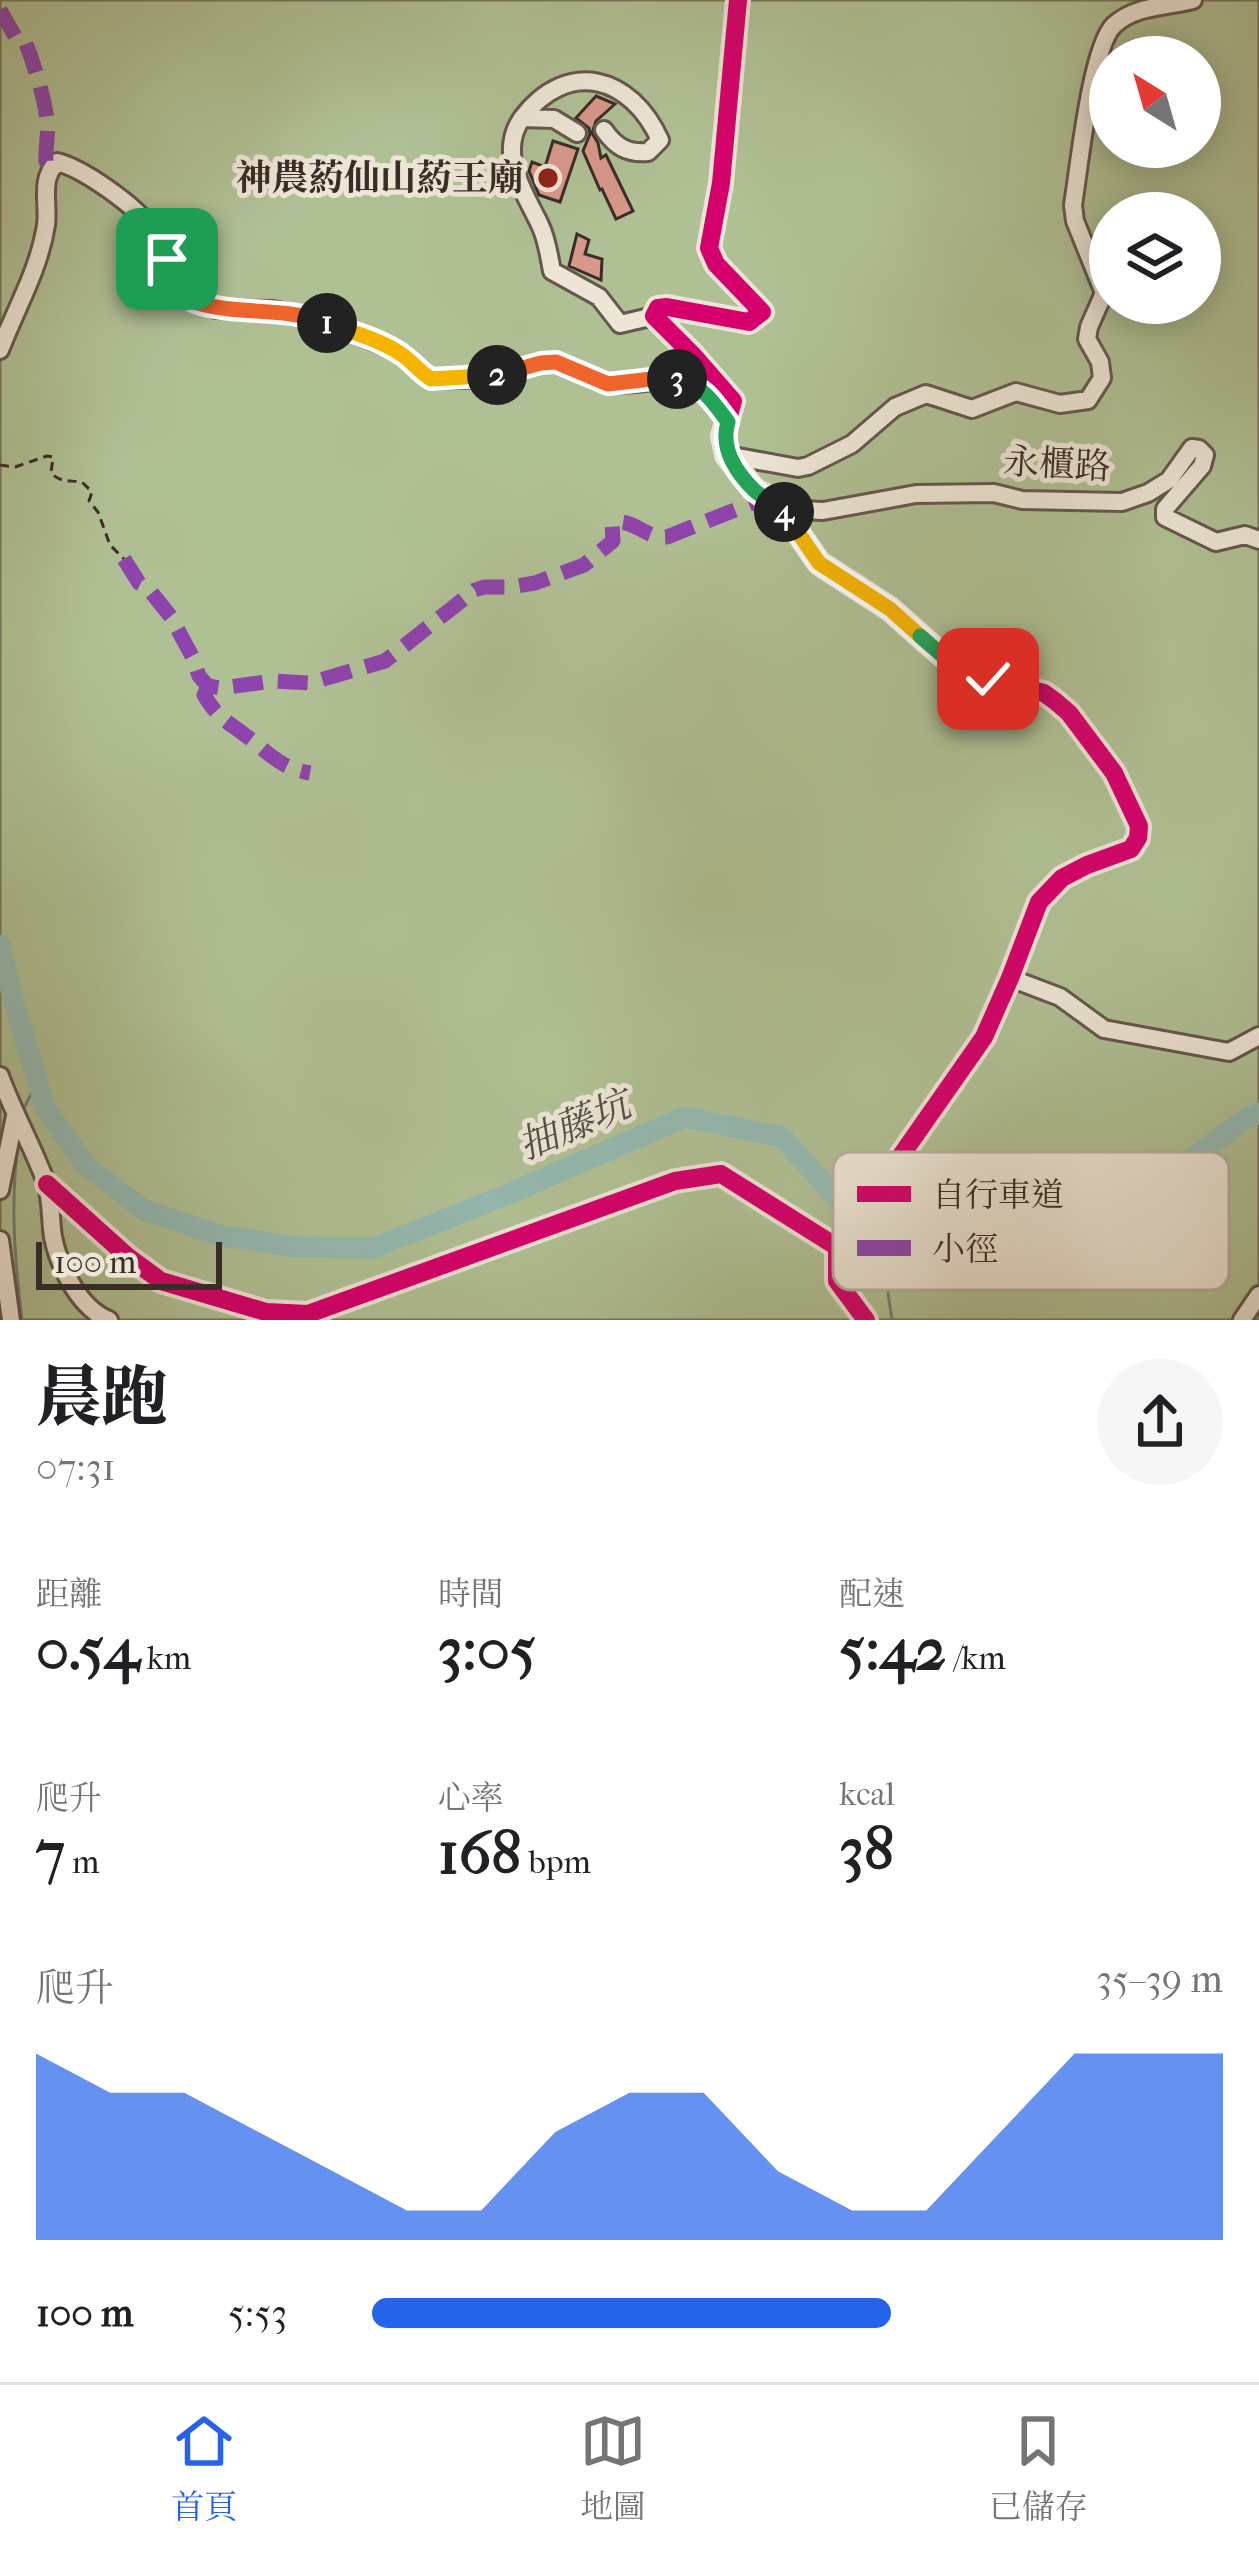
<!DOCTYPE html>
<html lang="zh-TW">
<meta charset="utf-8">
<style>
:root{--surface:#fff;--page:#f6f6f6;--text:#202124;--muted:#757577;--line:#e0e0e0;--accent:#2563eb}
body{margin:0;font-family:"IM FELL French Canon","Noto Serif TC",serif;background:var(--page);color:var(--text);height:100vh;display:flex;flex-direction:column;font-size:45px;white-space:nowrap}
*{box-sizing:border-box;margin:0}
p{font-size:39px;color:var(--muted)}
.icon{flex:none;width:66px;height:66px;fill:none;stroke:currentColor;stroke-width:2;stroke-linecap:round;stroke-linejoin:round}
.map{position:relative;height:1320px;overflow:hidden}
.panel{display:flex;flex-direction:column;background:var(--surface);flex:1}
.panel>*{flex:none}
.needle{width:78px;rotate:323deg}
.tools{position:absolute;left:1089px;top:36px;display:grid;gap:24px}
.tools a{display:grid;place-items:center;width:132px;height:132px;border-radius:50%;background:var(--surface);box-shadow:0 6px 30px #0003;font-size:60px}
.scale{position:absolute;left:36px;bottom:30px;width:186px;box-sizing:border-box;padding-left:12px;border:6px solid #3a2c27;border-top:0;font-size:33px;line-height:42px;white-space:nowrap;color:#3a2c27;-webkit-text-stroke:9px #ede6d6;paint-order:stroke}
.pin{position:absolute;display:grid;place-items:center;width:102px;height:102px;color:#fff;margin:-51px;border-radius:24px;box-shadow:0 6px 18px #0006}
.km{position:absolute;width:60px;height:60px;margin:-30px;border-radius:50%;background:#222;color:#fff;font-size:33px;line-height:60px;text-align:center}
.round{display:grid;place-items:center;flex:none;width:126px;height:126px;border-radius:63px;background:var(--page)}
.headline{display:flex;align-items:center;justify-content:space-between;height:204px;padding:0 36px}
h1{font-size:66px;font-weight:800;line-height:90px}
.stats{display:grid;grid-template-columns:repeat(3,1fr);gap:18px;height:204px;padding:12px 36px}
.stats div{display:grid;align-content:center}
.stats b{font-size:60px;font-weight:800}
.stats small{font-size:33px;font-weight:400}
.stats p{font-size:33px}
.chart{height:336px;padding:24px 36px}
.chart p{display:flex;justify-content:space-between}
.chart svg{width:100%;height:216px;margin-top:12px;fill:var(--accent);opacity:.7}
ul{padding:0 36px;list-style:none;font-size:39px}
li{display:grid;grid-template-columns:192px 144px 1fr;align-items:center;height:90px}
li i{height:30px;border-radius:15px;background:var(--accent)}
.tabs{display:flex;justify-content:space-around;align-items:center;height:168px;border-top:3px solid var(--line);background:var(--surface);font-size:33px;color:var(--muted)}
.tabs a{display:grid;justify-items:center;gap:6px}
.tabs .on{color:var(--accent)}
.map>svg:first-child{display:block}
.green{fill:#b0c095;stroke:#75765e;stroke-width:3;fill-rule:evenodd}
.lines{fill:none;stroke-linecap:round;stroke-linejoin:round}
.stream{stroke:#71817a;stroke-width:3}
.river{stroke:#95bab1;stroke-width:21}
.building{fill:#d79889;stroke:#3a2c27;stroke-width:3}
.minor-casing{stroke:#64574d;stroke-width:22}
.path{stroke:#3a2c27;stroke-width:3;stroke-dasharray:9 6;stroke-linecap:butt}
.minor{stroke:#ede6d6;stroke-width:16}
.quiet{stroke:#8e44ad;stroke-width:15;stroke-dasharray:30 15;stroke-linecap:butt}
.cycleway-casing{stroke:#ede6d6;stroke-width:26}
.cycleway{stroke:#d6006c;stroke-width:18}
.split-1-casing{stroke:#fff;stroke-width:24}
.split-2-casing{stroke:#fff;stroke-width:24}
.split-3-casing{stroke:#fff;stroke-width:24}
.split-4-casing{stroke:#fff;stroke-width:24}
.split-5-casing{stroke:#fff;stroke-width:24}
.split-6-casing{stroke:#fff;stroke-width:24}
.split-1{stroke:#f0652b;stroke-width:15}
.split-2{stroke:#f5b400;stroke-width:15}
.split-3{stroke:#f0652b;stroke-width:15}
.split-4{stroke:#22a559;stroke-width:15}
.split-5{stroke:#f5b400;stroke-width:15}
.split-6{stroke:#22a559;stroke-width:15}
.poi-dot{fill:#8f2418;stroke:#ede6d6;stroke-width:4.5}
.labels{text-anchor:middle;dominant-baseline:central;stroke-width:10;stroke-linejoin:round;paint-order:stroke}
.poi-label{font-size:36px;font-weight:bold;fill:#3a2c27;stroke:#ede6d6;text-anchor:end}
.street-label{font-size:36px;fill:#3a2c27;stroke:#ede6d6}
.water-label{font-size:39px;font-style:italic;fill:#51504a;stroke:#ede6d6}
.key{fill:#ede6d6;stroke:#b7aea2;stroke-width:3}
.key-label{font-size:33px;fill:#3a2c27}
</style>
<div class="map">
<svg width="1259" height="1320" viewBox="0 0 1259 1320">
<rect width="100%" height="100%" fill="#e3d9c0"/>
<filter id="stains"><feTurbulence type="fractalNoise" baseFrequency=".00167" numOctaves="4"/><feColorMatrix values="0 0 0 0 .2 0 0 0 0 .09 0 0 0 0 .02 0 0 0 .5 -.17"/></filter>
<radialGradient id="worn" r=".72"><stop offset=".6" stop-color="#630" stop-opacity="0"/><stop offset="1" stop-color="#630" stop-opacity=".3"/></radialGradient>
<path class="green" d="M0,0H1259V1320H0ZM1110,57H1200V147H1110ZM1110,213H1200V303H1110Z"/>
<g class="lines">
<path class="stream" d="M23,1110L38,1080
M18,1145C10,1203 15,1262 22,1320
M892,1320L888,1293L892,1260"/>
<path class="river" d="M0,945L15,1007L46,1109L86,1166L144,1210L223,1236L294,1247L373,1248L501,1197L685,1117L782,1137L892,1260L980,1259L1068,1250L1244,1120L1259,1113"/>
</g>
<path class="building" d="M596,96L615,104L596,121L592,133L598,143L601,158L606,155L633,211L616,219L602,189L600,190L583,151L590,134L589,128L576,118Z
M553,141L578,149L560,202L539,195L529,171L532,162L545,167Z
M577,234L589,240L585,254L602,259L601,280L569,266Z"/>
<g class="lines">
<defs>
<path id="minor" d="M738,0L721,183L709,248L716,264L762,312L749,322L667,307L658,308L654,316L692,354L733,401L723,436L727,455L754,490L777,502L819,563L890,609L951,663L988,679L1044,693L1055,701L1069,713L1114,773L1139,826L1138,838L1131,849L1087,865L1062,878L1039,902L1010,978L984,1037L837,1247V1281L866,1320
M522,118C568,58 631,76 660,140L648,152C627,154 615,146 604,130
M577,133L554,119L522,118C497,154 524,191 540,225C547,239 549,256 552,271L599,297L620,324L654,316
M147,278L216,309L273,310L314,318L386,346L404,355L431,379C453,380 476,379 497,375C515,371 534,361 552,362C574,365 593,383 614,384C678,384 682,360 728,421
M0,350C16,308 39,270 46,225C49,203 39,180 57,162C82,168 135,205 150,227C157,238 160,250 168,261C178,274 187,285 195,300
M727,455L798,468L808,466L852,444L895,407L926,394L972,409L1016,392L1060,404L1088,400L1102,378L1100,362L1087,339L1089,327L1104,293L1075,221L1073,205C1079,169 1091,47 1114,25C1136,5 1166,7 1193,0
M777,502L802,510L823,511L916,494L994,493L1022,500L1122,502L1148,493L1169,480L1192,448L1199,449L1205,455L1202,466L1165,509V517L1216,542L1245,535L1259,540
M1010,978L1060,997L1104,1029L1229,1052L1259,1036
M0,1076C13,1112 32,1145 45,1180C52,1198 50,1218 53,1237C59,1267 80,1309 109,1320
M47,1184L127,1256L161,1281L266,1312L308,1314L675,1181L721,1174L837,1247
M0,1190L15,1116
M0,1240L11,1320
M1242,1320L1259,1295"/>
</defs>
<use href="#minor" class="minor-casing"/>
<path class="path" d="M0,465L15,467L47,456L53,457L51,473C61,483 69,480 82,482L92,492L89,501L98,512L110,545L124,559"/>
<use href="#minor" class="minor"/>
<path class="quiet" d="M0,10L16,38L25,41C34,64 44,96 47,120C49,134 45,148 46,161L54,165
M124,559L139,583L147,587L171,617L193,658L199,676L208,686L221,688L273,681L310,683L385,661L475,590L484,587H511L535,583L584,565L613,541L612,523C633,517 645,539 667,537L765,498
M208,686L204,695C218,718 225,720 245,735C270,753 277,767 310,773"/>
<defs>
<path id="cycleway" d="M738,0L721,183L709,248L716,264L762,312L749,322L667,307L658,308L654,316L692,354L733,401L723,436L727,455L754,490L777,502L819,563L890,609L951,663L988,679L1044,693L1055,701L1069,713L1114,773L1139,826L1138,838L1131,849L1087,865L1062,878L1039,902L1010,978L984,1037L837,1247V1281L866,1320
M47,1184L127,1256L161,1281L266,1312L308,1314L675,1181L721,1174L837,1247"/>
</defs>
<use href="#cycleway" class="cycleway-casing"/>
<use href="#cycleway" class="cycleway"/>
</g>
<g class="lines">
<defs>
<path id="split-1" d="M167,259L184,279L195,302C238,316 284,306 327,323"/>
<path id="split-2" d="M327,323C351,332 379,339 401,354C412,361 419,372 431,379L497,375"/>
<path id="split-3" d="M497,375L541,363L556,362L608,384L669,377L677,379"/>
<path id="split-4" d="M677,379C705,388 711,399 728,422C720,448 735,471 754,490C764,500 776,500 784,512"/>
<path id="split-5" d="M784,512L819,563L890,609L920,636"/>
<path id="split-6" d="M920,636L951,663L988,679"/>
</defs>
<use href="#split-1" class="split-1-casing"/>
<use href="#split-2" class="split-2-casing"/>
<use href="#split-3" class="split-3-casing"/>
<use href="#split-4" class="split-4-casing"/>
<use href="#split-5" class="split-5-casing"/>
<use href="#split-6" class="split-6-casing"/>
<use href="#split-1" class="split-1"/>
<use href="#split-2" class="split-2"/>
<use href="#split-3" class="split-3"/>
<use href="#split-4" class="split-4"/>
<use href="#split-5" class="split-5"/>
<use href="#split-6" class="split-6"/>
</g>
<circle class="poi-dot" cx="548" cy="178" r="12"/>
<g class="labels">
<g class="poi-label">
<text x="524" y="178">神農葯仙山葯王廟</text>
</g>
<g class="street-label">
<text transform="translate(1057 464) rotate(3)">永櫃路</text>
</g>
<g class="water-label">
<text transform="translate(574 1125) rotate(-23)">抽藤坑</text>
</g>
</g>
<rect x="833" y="1152" width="396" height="138" rx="18" class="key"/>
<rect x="857" y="1186" width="54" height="16" fill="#d6006c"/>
<rect x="857" y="1240" width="54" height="16" fill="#8e44ad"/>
<g class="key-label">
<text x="932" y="1206">自行車道</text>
<text x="932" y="1260">小徑</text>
</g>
<rect width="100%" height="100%" filter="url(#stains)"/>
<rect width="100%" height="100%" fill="url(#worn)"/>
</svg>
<div class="tools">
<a><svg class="needle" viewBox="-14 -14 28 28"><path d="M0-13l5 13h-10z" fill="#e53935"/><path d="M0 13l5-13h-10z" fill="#757577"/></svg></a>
<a><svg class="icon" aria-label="layers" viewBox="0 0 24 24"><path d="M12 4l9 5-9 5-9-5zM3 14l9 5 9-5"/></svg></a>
</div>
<div class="scale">100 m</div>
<div class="pin" style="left:167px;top:259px;background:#1e9e55"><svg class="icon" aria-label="arrive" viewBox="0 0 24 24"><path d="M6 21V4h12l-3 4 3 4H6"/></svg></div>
<div class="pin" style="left:988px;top:679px;background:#d93025"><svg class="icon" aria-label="check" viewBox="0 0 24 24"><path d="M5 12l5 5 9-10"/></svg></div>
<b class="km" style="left:327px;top:323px">1</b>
<b class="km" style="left:497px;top:375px">2</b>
<b class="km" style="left:677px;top:379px">3</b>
<b class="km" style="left:784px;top:512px">4</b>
</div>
<section class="panel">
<div class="headline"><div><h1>晨跑</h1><p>07:31</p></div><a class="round"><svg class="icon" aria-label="share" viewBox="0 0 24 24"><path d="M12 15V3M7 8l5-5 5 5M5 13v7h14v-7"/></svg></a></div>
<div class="stats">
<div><p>距離</p><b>0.54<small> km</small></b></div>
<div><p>時間</p><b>3:05</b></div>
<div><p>配速</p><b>5:42<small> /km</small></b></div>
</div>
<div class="stats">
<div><p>爬升</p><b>7<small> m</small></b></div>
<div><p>心率</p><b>168<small> bpm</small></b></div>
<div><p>kcal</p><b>38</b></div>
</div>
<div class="chart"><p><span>爬升</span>35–39 m</p>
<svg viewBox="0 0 160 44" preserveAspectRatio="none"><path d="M0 44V6L10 14L20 14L30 22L40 30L50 38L60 38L70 22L80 14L90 14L100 30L110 38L120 38L130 22L140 6L150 6L160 6V44z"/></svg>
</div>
<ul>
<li><b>100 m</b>5:53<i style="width:61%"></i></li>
</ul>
</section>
<nav class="tabs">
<a class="on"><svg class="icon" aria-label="home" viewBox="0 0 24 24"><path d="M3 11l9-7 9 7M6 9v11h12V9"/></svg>首頁</a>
<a><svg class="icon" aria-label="map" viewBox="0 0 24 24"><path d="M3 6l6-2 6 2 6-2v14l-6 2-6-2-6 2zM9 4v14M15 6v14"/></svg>地圖</a>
<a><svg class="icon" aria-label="saved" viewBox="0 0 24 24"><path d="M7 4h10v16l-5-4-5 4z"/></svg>已儲存</a>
</nav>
